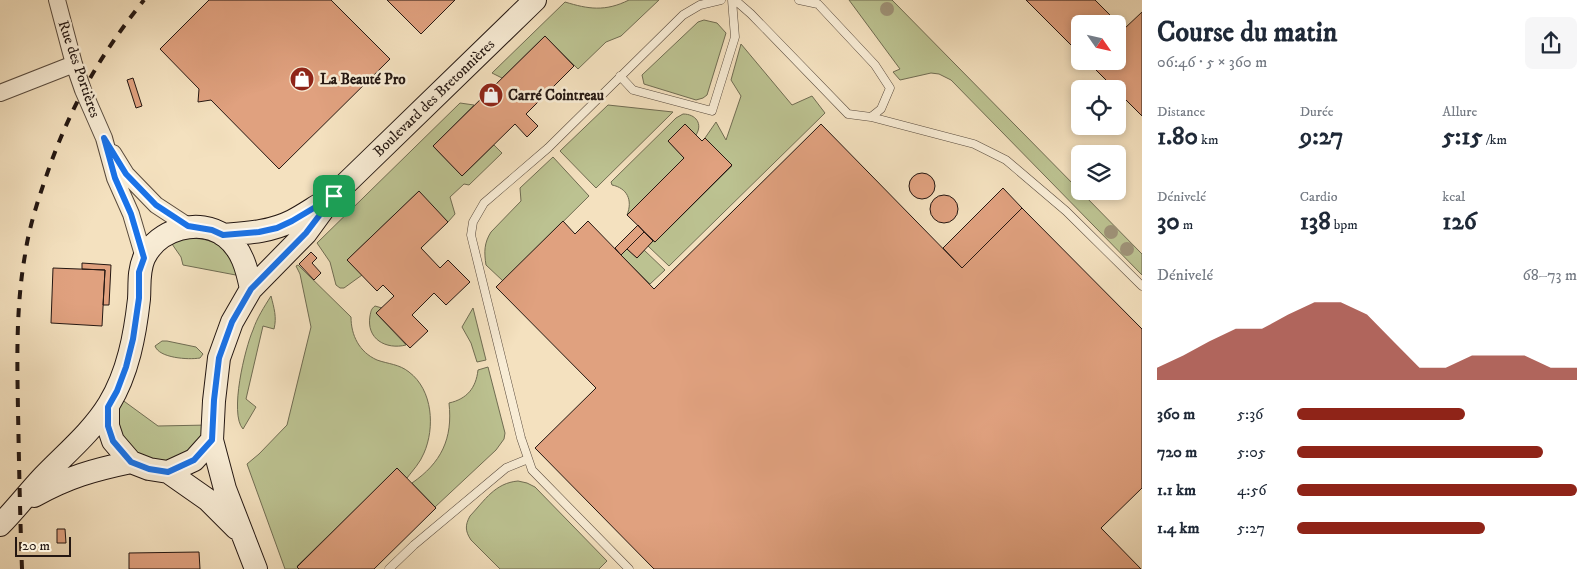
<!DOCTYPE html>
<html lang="fr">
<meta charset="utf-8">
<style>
:root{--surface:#fff;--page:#f6f6f7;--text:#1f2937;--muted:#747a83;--accent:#8f2418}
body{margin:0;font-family:"IM FELL DW Pica",serif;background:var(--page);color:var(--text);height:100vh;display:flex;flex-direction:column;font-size:19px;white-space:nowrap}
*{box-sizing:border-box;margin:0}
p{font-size:16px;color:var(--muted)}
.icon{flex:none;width:28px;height:28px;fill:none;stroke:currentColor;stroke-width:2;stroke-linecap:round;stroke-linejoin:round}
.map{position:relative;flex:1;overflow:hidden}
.details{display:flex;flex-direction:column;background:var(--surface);width:450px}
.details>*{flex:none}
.needle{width:32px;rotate:124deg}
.controls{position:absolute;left:1071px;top:15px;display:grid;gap:10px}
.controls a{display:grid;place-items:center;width:55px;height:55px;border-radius:8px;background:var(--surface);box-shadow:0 2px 8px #0003;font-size:25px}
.scale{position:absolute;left:15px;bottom:12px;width:56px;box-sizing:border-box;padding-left:5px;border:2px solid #241712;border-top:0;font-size:14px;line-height:18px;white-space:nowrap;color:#241712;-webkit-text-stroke:4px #f8ecd5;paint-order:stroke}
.pin{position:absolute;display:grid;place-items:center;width:42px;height:42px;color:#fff;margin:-21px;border-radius:10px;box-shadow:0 2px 8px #0006}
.round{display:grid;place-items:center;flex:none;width:52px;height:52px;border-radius:8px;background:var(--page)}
.overview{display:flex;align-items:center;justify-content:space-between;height:85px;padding:0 15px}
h1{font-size:28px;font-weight:700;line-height:38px}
.stats{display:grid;grid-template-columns:repeat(3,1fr);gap:8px;height:85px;padding:5px 15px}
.stats div{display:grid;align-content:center}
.stats b{font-size:25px;font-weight:700}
.stats small{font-size:14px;font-weight:400}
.stats p{font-size:14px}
.chart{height:140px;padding:10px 15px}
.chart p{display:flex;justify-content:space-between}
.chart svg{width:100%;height:90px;margin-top:5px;fill:var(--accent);opacity:.7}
ul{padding:0 15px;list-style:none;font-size:16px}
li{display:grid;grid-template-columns:80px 60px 1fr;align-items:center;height:38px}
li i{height:12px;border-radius:6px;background:var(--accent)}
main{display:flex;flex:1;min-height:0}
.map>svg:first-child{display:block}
.green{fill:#bcc291;stroke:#706c52}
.building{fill:#e0a17f;stroke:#241712}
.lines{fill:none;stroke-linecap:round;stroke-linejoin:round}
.lane-casing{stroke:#584a3d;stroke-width:9}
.street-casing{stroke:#584a3d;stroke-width:18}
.secondary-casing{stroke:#241712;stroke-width:24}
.lane{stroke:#f8ecd5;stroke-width:8}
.street{stroke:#f8ecd5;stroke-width:16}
.secondary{stroke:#f8ecd5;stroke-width:22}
.rail{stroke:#241712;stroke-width:4;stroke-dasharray:9 9;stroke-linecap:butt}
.tree{fill:#9f9378}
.route-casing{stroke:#fff;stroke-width:10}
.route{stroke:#1a73e8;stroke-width:6}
.labels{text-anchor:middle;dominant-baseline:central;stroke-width:5;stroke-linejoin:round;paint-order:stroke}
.street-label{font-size:15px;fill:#241712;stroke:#f8ecd5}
.poi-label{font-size:15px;font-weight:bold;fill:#241712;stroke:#f8ecd5;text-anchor:start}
</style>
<main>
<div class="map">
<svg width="1142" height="569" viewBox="0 0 1142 569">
<rect width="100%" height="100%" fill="#f4e1bf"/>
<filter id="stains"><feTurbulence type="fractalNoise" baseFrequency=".004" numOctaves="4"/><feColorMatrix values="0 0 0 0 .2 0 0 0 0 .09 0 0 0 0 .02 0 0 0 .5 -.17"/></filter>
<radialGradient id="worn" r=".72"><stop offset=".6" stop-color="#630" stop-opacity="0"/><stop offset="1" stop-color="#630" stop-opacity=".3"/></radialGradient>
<path class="green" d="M629,0H659L621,36L606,42L578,69L545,36L502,78L492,73L565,2C588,9 605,12 629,0Z
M849,0H892L1142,254V275L951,80L939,74L931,73L900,80L893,72L900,69Z
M704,20L717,23L726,33L707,95L703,98L696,100L644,84L642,75L698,22Z
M741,44L792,105L812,96L825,113L669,266L648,246L653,241L655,242L732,166L705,138L716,122L726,140L741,96L731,80Z
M460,103L474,105L433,146L462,176L494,145L502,153L469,185L464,184L450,197L455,214L448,222L418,192L347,260L362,275L344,288H340L336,285L330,262L317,243Z
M608,105L673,112L596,188L560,151Z
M683,114C696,114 703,124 696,135L685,124L668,141L684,158L627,215C633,200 627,188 612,185L611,182L676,118Z
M553,157L589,196L503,281L486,265C484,252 484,243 491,232L521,201L520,188Z
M189,238C222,239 225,250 241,276L183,265L181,257L172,244L176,241Z
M627,249L637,258L644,250L665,270L650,284L621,255Z
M298,265L351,317C351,335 359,352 377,360C388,364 399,364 409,372C433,390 435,428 424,453C420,463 413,470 407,478L397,469L297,566L299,569H285L247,464L259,454L287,425L311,327L300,274L296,266Z
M271,296C274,308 277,317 274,329L263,326L246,399L256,407L243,429C229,414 245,348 253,330C257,318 264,307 271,296Z
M375,306L382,308L376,313L406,345C386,350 366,339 370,316C371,311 371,309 375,306Z
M473,308L486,360L477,362L471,343L462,327Z
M162,341H167L196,347L203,354L200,358C188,360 159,358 155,346Z
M488,367L505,433L504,439L496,450L435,507L412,483C441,463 453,439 449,403C467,399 476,388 478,370Z
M121,399L158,426L209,425L204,439L170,463L142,458L123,438L118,426V412Z
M518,481L527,483L535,487L607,561L599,569H500L471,540C465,531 465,525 470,516C485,500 495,483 518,481Z"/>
<path class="building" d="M209,0H331L390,59L279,169L211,100L198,102L199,89L160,49Z
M387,0H455L421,34Z
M1026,0H1095L1124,29L1142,12V116L1118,92V89H1115L1087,61H1118V24H1080V54Z
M545,36L574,66L526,114L538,126L527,137L515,124L462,176L433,146Z
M133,78L142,106L136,108L127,80Z
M685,124L702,141L705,138L732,165L655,242L627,215L684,158L668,141Z
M821,124L962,268L1022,208L1142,329V488L1101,528L1141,569H654L535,448L596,388L496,287L563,221L575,234L588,221L654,289Z
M909 186a13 13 0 1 1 26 0a13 13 0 1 1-26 0Z
M1003,188L1022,208L962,268L943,248Z
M419,191L448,222L421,248L440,268L448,260L470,282L446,305L434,293L412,315L428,331L410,348L376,313L394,296L383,285L377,291L347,260Z
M930 209a14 14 0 1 1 28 0a14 14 0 1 1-28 0Z
M638,225L644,232L621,255L615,248Z
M644,232L653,241L637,258L627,249Z
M311,252L317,258L312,263L321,273L314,280L299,264Z
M82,263L111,265L109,305H103L105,270L82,269Z
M53,268L105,270L102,326L51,323Z
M397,468L436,508L374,569H299L297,567Z
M57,529H65L66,543H57Z
M199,552L200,569H129V553Z"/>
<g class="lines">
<defs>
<path id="lane" d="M735,0L751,14L848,114L871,117L881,109L890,88L875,65L818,4L799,0
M620,76L633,90L712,111L735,37L732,0
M871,117L974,144L1006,160L1066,211L1142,286
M389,569L414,545L506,468L528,459
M629,569L532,470L521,438L471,235L473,222L484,203L548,148L683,15L700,5L721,0"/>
<path id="street" d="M57,0L74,64L83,90L104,138L115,178L131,214L144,258
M0,93L74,64
M113,153L126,174L156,205L188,226"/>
<path id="secondary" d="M223,235C247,233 270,232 292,221C302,216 312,209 322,203
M251,289L306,233L333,196L535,0
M212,440L225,489L256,569
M168,472L208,500L236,528
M34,496C68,477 93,470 131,462
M0,525C15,510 28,493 43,477C65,454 92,432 109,404C128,373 135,335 139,299C140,285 138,272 144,258C158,229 199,217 225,236C242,249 247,269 251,289L232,322L219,358L214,401L212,440L194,460L168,472L149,469L131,462L113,441L108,426V407"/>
</defs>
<use href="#lane" class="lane-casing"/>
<use href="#street" class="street-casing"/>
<use href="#secondary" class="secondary-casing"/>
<use href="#lane" class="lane"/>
<use href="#street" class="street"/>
<use href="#secondary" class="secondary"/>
<path class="rail" d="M22,569C20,516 19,463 18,410C17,358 16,306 25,255C29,227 38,200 47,174C70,107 100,55 144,0"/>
</g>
<g class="tree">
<circle cx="887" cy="9" r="7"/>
<circle cx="1111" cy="232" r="7"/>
<circle cx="1127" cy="249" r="7"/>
</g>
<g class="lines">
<defs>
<path id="route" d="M104,138L126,174L156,205L188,226L212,230L223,235L259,232L277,228L292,221L334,196L306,233L251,289L232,322L219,358L214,400L212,440L194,460L168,472L149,469L131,462L113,441L108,426V407L117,391L126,367L133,339L139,298V272L144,258L131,214L115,178Z"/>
</defs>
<use href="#route" class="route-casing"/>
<use href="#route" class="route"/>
</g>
<defs>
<symbol id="shop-disc" viewBox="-11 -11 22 22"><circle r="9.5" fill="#8f2418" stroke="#f8ecd5"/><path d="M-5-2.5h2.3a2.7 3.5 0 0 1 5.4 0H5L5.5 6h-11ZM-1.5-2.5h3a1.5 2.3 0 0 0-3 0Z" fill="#fff"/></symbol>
</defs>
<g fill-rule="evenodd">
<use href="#shop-disc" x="288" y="65" width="28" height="28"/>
<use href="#shop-disc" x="477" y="81" width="28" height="28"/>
</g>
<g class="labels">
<g class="street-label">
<text transform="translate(79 69) rotate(71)">Rue des Portières</text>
<text transform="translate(434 98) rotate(-44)">Boulevard des Bretonnières</text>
</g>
<g class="poi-label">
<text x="320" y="79">La Beauté Pro</text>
<text x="508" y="95">Carré Cointreau</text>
</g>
</g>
<rect width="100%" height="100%" filter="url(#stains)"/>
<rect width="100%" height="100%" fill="url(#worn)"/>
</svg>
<div class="controls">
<a><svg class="needle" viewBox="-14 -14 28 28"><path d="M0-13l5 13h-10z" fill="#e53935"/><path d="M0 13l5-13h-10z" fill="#747a83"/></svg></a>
<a><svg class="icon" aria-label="locate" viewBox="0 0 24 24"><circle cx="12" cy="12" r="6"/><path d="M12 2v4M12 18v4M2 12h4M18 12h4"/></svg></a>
<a><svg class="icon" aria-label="layers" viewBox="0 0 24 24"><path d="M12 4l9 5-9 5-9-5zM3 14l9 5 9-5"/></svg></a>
</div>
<div class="scale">20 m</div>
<div class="pin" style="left:334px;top:196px;background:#1e9e55"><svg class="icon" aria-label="arrive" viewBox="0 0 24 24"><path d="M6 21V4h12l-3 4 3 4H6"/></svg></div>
</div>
<section class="details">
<div class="overview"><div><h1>Course du matin</h1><p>06:46 · 5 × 360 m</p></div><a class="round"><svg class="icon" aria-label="share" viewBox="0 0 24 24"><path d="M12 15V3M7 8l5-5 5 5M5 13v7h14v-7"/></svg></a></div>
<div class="stats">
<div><p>Distance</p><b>1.80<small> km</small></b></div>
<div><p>Durée</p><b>9:27</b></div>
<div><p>Allure</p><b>5:15<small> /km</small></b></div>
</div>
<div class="stats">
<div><p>Dénivelé</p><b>30<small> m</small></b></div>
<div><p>Cardio</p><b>138<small> bpm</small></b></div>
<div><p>kcal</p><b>126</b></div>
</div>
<div class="chart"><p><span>Dénivelé</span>68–73 m</p>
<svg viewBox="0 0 160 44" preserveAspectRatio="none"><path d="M0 44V38L10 32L20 25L30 19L40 19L50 12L60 6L70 6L80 12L90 25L100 38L110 38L120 32L130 32L140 32L150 38L160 38V44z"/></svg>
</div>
<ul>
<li><b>360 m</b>5:36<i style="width:60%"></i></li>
<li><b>720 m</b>5:05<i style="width:88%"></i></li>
<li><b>1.1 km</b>4:56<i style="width:100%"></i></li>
<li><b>1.4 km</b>5:27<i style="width:67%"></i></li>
</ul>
</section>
</main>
